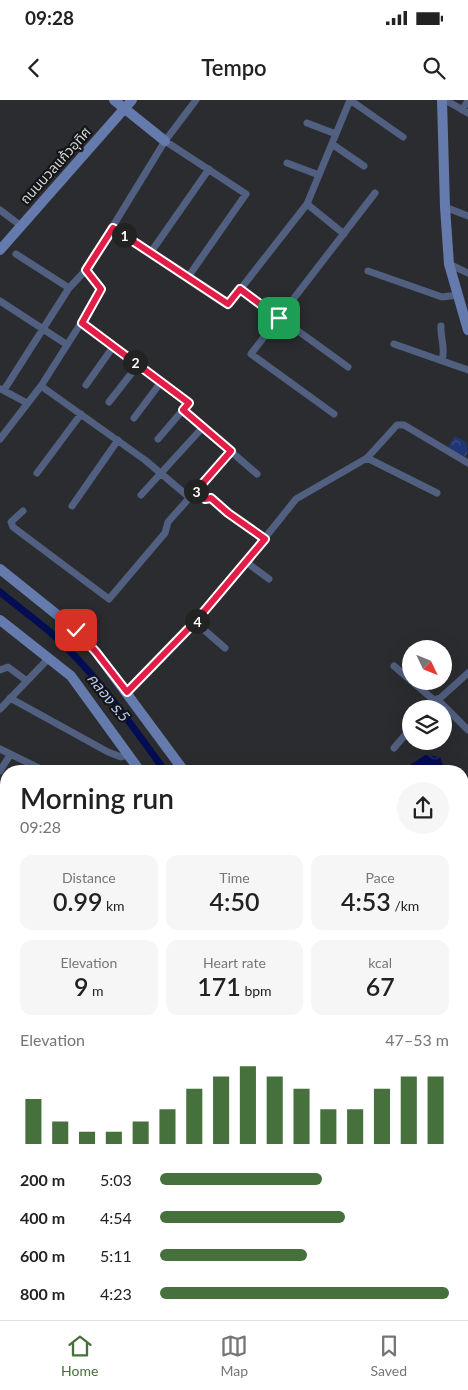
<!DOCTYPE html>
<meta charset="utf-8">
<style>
:root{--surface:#fff;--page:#f6f6f6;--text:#222;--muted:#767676;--line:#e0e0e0;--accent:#46713d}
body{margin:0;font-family:Lato,"Noto Sans Thai",sans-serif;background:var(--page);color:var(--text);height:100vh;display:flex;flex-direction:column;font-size:19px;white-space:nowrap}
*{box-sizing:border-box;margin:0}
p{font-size:16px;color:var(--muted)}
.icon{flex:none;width:28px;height:28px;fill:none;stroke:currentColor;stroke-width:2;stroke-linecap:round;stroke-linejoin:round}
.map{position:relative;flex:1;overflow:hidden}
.side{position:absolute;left:0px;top:665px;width:469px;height:555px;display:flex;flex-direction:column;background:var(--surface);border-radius:20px 20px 0 0;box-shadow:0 5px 20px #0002}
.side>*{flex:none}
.needle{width:32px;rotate:133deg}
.controls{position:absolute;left:402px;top:540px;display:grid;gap:10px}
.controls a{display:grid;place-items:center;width:50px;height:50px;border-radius:50%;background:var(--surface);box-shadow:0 5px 20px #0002;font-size:25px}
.pin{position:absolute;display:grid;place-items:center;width:42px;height:42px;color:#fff;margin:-21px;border-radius:10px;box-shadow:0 2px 8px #0006}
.km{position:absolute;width:25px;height:25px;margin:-12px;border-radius:50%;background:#222;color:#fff;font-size:14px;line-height:25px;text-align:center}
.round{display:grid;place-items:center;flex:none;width:52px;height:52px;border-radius:26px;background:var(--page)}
.headline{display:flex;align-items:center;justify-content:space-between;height:85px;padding:0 20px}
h1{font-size:28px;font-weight:600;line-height:38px}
.metrics{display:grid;grid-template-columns:repeat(3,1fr);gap:8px;height:85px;padding:5px 20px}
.metrics div{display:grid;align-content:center;border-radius:12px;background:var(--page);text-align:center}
.metrics b{font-size:25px;font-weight:600}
.metrics small{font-size:14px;font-weight:400}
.metrics p{font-size:14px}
.chart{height:140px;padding:10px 20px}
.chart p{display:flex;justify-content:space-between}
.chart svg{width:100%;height:90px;margin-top:5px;stroke:var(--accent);stroke-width:6}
ul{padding:0 20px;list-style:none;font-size:16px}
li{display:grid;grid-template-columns:80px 60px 1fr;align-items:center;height:38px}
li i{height:12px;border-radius:6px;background:var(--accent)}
.status{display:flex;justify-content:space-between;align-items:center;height:35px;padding:0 25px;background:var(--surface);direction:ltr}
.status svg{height:14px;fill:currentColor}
header{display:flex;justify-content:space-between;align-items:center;height:65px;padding:0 20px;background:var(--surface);font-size:22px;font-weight:600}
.dock{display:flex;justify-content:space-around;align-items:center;height:70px;border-top:1px solid var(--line);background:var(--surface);font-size:14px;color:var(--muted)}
.dock a{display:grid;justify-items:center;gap:2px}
.dock .on{color:var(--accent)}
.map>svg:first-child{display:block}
.park{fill:url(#park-crowns)}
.water{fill:url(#water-waves)}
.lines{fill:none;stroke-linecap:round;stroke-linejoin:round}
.canal{stroke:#030d53;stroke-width:7}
.street{stroke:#515f80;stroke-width:7}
.secondary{stroke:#657bae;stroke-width:10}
.route-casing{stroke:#fff;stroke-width:10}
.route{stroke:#e11d48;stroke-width:6}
.labels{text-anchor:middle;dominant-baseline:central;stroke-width:4.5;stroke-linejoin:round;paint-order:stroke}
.street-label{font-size:14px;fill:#d3d4d6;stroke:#141516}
.water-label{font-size:15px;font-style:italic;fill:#b7caf3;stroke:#141516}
</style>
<div class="status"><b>09:28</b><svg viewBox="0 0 49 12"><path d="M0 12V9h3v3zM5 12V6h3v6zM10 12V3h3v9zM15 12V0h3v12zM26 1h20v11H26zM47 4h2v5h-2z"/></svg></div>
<header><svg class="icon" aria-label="back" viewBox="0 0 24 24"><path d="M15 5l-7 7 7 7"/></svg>Tempo<svg class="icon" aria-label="search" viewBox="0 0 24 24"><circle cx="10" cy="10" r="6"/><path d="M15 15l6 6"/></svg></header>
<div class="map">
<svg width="468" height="1220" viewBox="0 0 468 1220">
<defs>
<pattern id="park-crowns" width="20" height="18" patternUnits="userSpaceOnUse" patternTransform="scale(1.25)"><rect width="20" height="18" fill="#203673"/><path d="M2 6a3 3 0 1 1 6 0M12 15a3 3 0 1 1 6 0" fill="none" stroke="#405286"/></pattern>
<pattern id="water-waves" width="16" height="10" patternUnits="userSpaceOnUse" patternTransform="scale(1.25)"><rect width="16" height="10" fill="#030d53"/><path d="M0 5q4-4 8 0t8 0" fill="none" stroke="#272f6b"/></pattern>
</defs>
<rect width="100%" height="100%" fill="#2b2c2f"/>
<path class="park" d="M455,336L466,342L468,351L464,359L447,349Z"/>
<path class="water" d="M425,655L440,657L445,671H406L410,665Z"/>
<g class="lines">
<path class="canal" d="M0,492C21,510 46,526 65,546C103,584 134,628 165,671
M462,1120L468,1130"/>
<path class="street" d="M350,0L403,37
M445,0L468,13
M462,10L468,1
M307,23L336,34
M165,41L246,94L188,177
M332,44L364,66
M287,63L319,75
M307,104L344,134
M445,107L468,116
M0,110L20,125
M113,128L228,205L307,104L350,0
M151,152L209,69
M16,154L69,188
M449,164L468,173
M368,171L442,197L458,195
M240,189L348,267
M0,201L66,244
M81,223L189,303L158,339
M441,226C440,238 446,248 442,260
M394,244L468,270
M86,285L113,247
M41,286L145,360L190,398
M1,289L27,303
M4,290L69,188L86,170
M109,302L138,265
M183,310L257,374
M334,314L251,254L375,93
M134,318L161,282
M0,339L41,286L100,193L99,185L86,170L165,41L196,0
M367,358L437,393
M37,373L81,314
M196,391L205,399L211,398L228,413L265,439
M141,395L203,327
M72,406L118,340
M23,411L11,422L13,427L109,499L165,433L168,422L231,351
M246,462L269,479
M195,522L225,548
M394,566L435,601
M0,570L8,567L27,581
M127,592L217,498L296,399L367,358L397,325H404L468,363
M10,598L108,652L121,657L128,655
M437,599L468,630
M0,609L49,558
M428,609L468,573
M394,648L411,628
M0,649L45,671
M0,671L10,655
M462,713L468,707
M462,764L468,756
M0,815L6,808
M462,851L468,845
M462,890L468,885
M0,907L6,898
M0,962L6,967
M462,1070L468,1063
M0,1095L6,1088
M0,1190L6,1184
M0,1198L6,1204
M331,1214L333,1220
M0,1215L6,1210
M54,1220L60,1214
M267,1220L273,1214
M399,1220L404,1216L401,1214"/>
<path class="secondary" d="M114,0L165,41
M442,0L445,107L449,164L468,230
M0,150L132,0
M0,469L76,530L96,552L184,671
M0,520L71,576L140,671
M462,1084L468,1095
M462,1162L468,1173"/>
</g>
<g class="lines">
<defs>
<path id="route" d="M76,530L96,552L127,592L195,522L265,439L228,413L211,398L205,399L196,391L231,351L183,310L189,303L82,223L101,189L86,170L113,128L228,204L240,189L279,218"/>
</defs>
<use href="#route" class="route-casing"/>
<use href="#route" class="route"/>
</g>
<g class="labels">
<g class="street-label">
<text transform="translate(55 65) rotate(-48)">ถนนนวลแก้วอุทิศ</text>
</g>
<g class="water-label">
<text transform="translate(109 597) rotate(51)">คลอง ร.5</text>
</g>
</g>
</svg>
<div class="controls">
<a><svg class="needle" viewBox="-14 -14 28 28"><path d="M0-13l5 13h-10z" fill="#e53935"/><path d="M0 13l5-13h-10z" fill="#767676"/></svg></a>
<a><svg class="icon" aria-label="layers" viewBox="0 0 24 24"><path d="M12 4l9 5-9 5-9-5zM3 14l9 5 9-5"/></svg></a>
</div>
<div class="pin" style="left:279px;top:218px;background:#1e9e55"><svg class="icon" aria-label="arrive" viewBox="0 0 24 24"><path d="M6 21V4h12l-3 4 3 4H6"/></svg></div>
<div class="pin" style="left:76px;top:530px;background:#d93025"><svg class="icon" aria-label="check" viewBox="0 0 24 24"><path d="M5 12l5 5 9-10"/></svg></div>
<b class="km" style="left:124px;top:135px">1</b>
<b class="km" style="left:135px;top:262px">2</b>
<b class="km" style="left:196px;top:391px">3</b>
<b class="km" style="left:197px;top:521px">4</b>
<section class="side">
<div class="headline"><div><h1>Morning run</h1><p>09:28</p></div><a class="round"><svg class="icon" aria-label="share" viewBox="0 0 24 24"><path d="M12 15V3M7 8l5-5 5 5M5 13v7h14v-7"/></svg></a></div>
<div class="metrics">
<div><p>Distance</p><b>0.99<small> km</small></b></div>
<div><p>Time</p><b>4:50</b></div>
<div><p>Pace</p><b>4:53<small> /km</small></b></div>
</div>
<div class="metrics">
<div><p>Elevation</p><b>9<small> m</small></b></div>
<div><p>Heart rate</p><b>171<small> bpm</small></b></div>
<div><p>kcal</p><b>67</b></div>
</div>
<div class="chart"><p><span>Elevation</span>47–53 m</p>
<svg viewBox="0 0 160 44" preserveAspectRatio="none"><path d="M5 44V22M15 44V33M25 44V38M35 44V38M45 44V33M55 44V27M65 44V17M75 44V11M85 44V6M95 44V11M105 44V17M115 44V27M125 44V27M135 44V17M145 44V11M155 44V11"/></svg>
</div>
<ul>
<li><b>200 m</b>5:03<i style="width:56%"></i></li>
<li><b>400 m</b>4:54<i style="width:64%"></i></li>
<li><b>600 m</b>5:11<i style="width:51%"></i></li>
<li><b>800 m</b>4:23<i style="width:100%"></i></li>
</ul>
</section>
</div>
<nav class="dock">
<a class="on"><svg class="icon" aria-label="home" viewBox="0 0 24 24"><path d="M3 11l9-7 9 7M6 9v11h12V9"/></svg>Home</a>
<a><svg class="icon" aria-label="map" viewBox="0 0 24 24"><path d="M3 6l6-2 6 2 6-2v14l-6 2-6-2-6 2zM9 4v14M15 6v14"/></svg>Map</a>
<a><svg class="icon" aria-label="saved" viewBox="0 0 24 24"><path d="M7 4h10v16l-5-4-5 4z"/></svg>Saved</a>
</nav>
